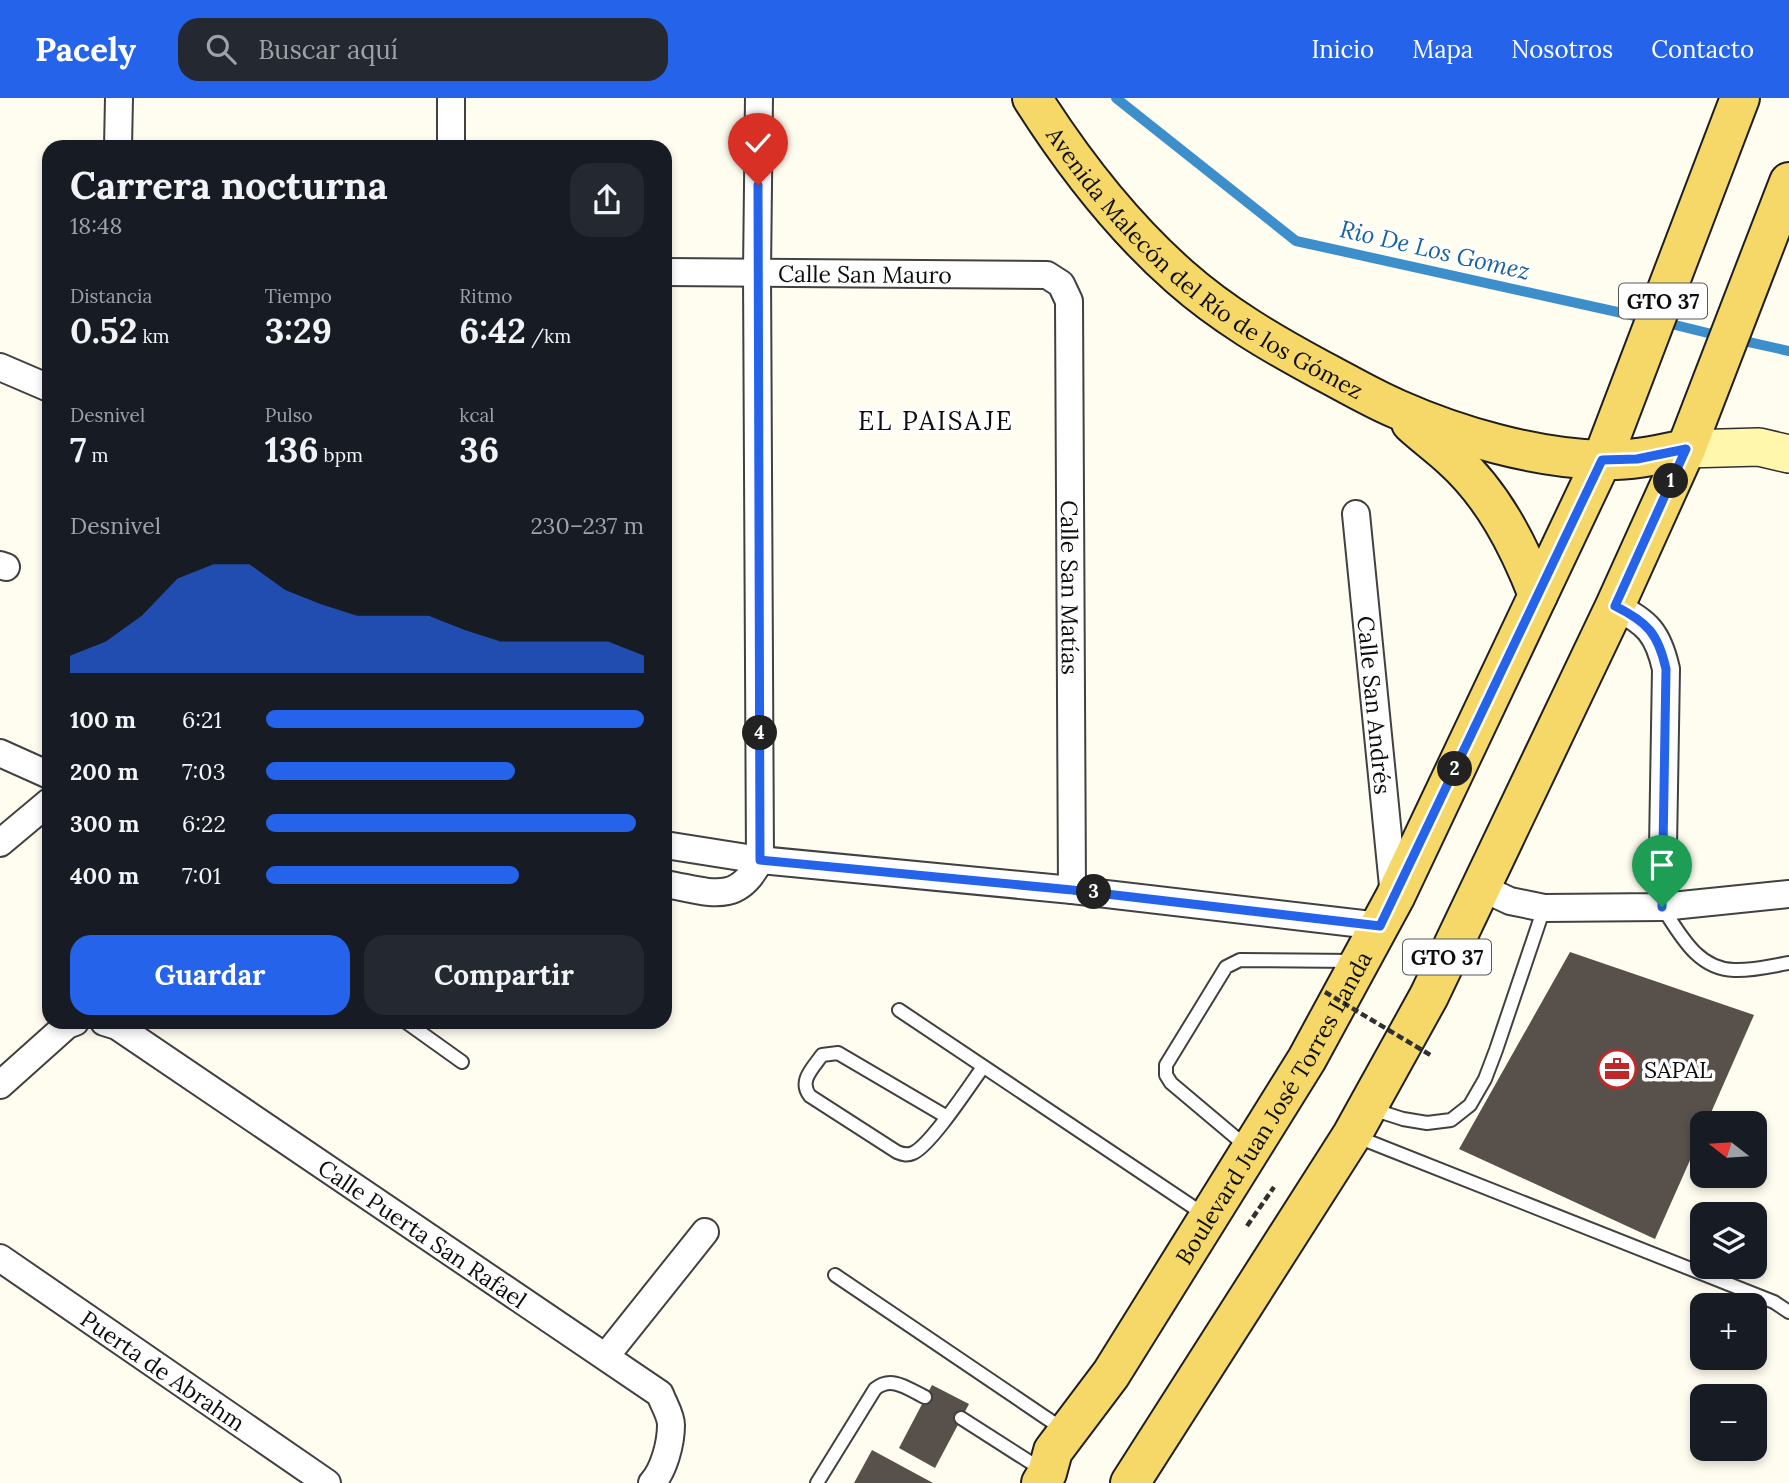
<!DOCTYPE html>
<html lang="es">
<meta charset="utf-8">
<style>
:root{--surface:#171b24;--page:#242831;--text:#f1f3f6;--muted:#9ea1a6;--accent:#2563eb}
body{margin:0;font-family:Lora,serif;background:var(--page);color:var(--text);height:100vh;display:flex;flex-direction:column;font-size:26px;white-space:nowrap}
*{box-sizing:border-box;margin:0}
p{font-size:23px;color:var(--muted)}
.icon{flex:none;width:38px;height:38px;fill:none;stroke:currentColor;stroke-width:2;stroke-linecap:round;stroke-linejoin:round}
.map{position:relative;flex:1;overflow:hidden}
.side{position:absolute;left:42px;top:42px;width:630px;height:889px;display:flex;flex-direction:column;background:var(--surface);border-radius:21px;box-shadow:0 4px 10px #0003}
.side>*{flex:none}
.needle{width:46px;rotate:287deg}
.fabs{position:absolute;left:1690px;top:1013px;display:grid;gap:14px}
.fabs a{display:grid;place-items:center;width:77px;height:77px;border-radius:14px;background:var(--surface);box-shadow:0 4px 10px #0003;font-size:35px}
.pin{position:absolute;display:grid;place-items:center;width:60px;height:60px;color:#fff;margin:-72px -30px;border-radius:50% 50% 50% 0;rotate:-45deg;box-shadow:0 0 7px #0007}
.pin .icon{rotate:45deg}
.km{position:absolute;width:35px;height:35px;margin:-18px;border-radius:50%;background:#222;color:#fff;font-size:19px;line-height:35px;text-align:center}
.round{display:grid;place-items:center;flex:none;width:74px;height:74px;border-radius:21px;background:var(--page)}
.overview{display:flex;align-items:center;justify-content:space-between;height:119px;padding:0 28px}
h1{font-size:38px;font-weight:700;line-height:52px}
.metrics{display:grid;grid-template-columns:repeat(3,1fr);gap:10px;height:119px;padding:7px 28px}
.metrics div{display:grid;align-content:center}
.metrics b{font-size:35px;font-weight:700}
.metrics small{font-size:19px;font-weight:400}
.metrics p{font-size:19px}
.chart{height:196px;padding:14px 28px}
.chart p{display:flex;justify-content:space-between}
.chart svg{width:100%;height:126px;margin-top:7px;fill:var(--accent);opacity:.7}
.primary-button{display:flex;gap:14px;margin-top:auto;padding:14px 28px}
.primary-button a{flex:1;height:80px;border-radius:21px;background:var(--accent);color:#fff;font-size:28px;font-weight:700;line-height:80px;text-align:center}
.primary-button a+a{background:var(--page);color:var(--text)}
ul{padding:0 28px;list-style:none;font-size:23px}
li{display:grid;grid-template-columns:112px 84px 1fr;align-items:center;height:52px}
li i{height:18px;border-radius:9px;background:var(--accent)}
header{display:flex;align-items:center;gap:42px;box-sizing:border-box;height:98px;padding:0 35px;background:var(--accent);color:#fff}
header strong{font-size:33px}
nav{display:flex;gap:38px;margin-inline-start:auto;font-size:24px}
.search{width:490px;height:63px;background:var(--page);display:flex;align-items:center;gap:18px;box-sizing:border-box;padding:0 24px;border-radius:21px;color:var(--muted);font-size:26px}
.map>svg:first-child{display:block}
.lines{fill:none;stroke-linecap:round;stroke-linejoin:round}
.stream{stroke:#3d8fcc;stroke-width:10}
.building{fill:#57504b}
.lane-casing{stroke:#414141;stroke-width:16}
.street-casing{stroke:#414141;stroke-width:30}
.secondary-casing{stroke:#303030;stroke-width:40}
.primary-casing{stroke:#1f1f1f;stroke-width:42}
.path{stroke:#303030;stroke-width:4.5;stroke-dasharray:7 3.5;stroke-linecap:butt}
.lane{stroke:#fff;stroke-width:12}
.street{stroke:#fff;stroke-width:26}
.secondary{stroke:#fef7ac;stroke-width:37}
.primary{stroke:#f6d869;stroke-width:38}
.path-bridge{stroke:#303030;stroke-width:4.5;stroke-dasharray:7 3.5;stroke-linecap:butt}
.route-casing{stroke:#fff;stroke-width:14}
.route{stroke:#2563eb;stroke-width:9}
.labels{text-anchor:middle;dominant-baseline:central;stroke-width:7;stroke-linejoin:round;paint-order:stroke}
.shield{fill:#fff;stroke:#565656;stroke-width:2}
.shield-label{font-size:21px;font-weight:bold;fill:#0e0e0e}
.street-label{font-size:23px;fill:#0e0e0e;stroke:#fff}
.poi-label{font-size:23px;fill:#0e0e0e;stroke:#fff;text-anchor:start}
.water-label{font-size:24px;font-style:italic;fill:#19619f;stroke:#fff}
.quarter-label{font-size:26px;letter-spacing:2px;fill:#0e0e0e;stroke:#fff}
</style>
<header>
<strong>Pacely</strong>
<div class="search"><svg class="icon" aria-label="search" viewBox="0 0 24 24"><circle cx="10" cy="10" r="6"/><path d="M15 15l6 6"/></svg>Buscar aquí</div>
<nav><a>Inicio</a><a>Mapa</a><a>Nosotros</a><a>Contacto</a></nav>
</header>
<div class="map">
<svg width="1789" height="1385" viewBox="0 0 1789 1385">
<rect width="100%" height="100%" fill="#fffcf0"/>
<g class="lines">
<path class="stream" d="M1116,0L1296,143L1649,221
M1663,224L1720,238
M1735,241L1789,253"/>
</g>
<path class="building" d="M1570,854L1754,917L1706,1026H1703V1033L1655,1141L1459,1051Z
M932,1287L969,1306L935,1370L899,1350Z
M872,1352L933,1385H854Z"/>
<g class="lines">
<defs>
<path id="lane" d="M1662,809C1680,836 1697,871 1734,872C1752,873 1771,868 1789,865
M899,912L1205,1117
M406,924L462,964
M1372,1011L1403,1021L1427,1025L1451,1022L1470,1007L1485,981L1496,952L1544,810
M947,1019L838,955L822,957C813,970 798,983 810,998L897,1054C902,1056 907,1058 913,1055C931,1047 970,987 983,969
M1355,1038L1774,1204L1789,1214
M1247,1049L1171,985L1166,977V967L1226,869L1240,862L1355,863
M835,1177L1064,1332
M961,1320L1044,1373
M817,1385L875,1291C892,1277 908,1291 925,1299"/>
<g id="street">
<path d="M118,49L119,0"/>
<path d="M451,49V0"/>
<path id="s1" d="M665,174L1047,177L1061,186L1069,203L1072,792"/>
<path d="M0,269L49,290"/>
<path id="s2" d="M1356,416L1394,798"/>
<path d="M0,467L6,469"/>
<path d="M1615,508C1647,524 1658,535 1666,571L1662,809"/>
<path d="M0,655L49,677"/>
<path d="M0,745L49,704"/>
<path d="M665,747L760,762L1072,792L1380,828"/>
<path d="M665,786C708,793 737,809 760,762L757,174L759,0"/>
<path d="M1480,789L1510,803L1544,810L1662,809L1789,796"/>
<path id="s3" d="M104,924L117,928L660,1296C663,1305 671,1317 671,1327C671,1345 664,1372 652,1385"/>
<path d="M0,987L67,927L75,924"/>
<path id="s4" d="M0,1160L327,1385"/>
<path d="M606,1258L705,1134"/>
</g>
<path id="secondary" d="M1686,351L1759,349L1789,356"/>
<g id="primary">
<path id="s5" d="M1032,0C1074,66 1121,127 1180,179C1223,217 1271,245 1321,272C1346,285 1371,300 1397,311C1458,338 1534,360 1602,362C1631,363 1657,357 1686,351"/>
<path d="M1411,325C1424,337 1439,348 1452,360C1493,397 1518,446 1538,497"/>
<path id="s6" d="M1041,1385L1047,1375L1053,1353L1111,1276L1307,961L1395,799L1602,362L1740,0"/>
<path d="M1130,1385L1352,1037L1429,898L1615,508L1686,351L1789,84"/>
</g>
</defs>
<use href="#lane" class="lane-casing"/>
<use href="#street" class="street-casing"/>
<use href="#secondary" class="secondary-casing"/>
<use href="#primary" class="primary-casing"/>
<path class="path" d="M1247,1128L1274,1089"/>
<use href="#lane" class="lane"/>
<use href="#street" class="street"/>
<use href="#secondary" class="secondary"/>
<use href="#primary" class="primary"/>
<path class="path-bridge" d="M1325,894L1432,958"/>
</g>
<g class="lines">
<defs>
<path id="route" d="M758,87L760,762L1072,792L1380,828L1602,362L1637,361L1686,351L1615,508C1647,524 1658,535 1666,571L1662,809"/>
</defs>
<use href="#route" class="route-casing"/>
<use href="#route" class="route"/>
</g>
<defs>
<symbol id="office-ring" viewBox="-11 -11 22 22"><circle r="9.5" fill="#fff" stroke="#bd282a" stroke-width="1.5"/><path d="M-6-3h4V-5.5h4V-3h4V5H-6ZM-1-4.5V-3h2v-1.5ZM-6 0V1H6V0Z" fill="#bd282a"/></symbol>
</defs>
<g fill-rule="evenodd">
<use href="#office-ring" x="1595" y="949" width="44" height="44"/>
</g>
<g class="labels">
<g class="shield">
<rect x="1619" y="185.5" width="88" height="35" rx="5"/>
<rect x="1403" y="841.5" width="88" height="35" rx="5"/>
</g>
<g class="shield-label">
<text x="1663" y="203">GTO 37</text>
<text x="1447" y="859">GTO 37</text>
</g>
<g class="street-label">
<text stroke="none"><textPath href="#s5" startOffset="243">Avenida Malecón del Río de los Gómez</textPath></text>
<text stroke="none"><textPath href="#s1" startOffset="200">Calle San Mauro</textPath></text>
<text stroke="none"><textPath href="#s1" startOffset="704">Calle San Matías</textPath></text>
<text stroke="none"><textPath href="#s2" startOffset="192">Calle San Andrés</textPath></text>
<text stroke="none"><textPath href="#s6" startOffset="443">Boulevard Juan José Torres Landa</textPath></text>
<text stroke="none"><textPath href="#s3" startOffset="383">Calle Puerta San Rafael</textPath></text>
<text stroke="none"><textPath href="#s4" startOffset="198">Puerta de Abrahm</textPath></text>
</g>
<g class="poi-label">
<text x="1644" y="971">SAPAL</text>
</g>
<g class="water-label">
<text transform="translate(1435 152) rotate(13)">Rio De Los Gomez</text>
</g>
<g class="quarter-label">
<text x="936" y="322">EL PAISAJE</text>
</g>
</g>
</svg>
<div class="fabs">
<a><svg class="needle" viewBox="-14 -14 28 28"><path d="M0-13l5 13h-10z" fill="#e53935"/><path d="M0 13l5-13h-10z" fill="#9ea1a6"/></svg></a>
<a><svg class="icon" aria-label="layers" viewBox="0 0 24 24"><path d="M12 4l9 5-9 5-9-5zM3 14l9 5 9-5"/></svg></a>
<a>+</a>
<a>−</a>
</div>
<div class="pin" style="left:1662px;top:809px;background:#1e9e55"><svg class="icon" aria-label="arrive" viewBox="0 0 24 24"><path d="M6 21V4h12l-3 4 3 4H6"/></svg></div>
<div class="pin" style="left:758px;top:87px;background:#d93025"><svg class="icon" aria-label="check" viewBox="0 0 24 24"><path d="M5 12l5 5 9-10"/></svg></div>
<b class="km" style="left:1671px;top:383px">1</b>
<b class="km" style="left:1455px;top:671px">2</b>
<b class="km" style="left:1094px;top:794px">3</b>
<b class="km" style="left:760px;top:635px">4</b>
<section class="side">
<div class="overview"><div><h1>Carrera nocturna</h1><p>18:48</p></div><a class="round"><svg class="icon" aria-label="share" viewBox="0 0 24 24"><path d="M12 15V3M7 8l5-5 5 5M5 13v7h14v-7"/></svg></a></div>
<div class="metrics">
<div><p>Distancia</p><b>0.52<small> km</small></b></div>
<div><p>Tiempo</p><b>3:29</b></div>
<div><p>Ritmo</p><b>6:42<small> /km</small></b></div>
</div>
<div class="metrics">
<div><p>Desnivel</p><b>7<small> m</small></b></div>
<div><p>Pulso</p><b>136<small> bpm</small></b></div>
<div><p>kcal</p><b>36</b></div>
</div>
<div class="chart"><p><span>Desnivel</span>230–237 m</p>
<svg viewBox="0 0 160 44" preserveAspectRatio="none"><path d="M0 44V38L10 33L20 24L30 11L40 6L50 6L60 15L70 20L80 24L90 24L100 24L110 29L120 33L130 33L140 33L150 33L160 38V44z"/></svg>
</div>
<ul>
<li><b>100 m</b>6:21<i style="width:100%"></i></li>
<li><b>200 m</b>7:03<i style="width:66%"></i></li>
<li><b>300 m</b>6:22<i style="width:98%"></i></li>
<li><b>400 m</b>7:01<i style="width:67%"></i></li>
</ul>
<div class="primary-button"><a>Guardar</a><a>Compartir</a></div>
</section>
</div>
